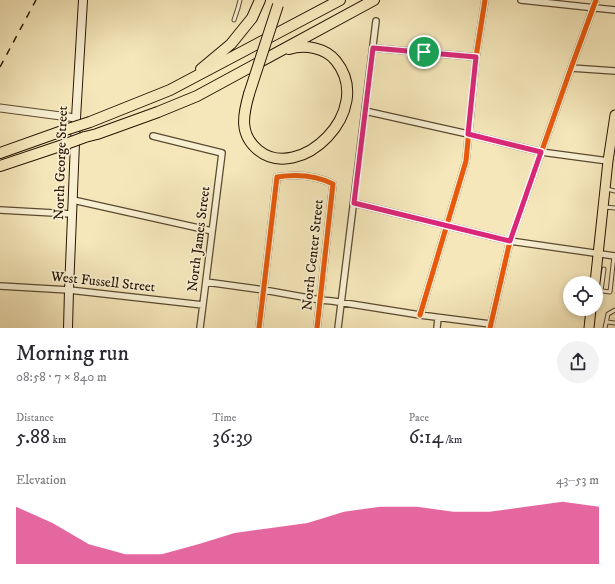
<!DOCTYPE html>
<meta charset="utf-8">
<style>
:root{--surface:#fff;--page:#f2f2f3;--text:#2b2b33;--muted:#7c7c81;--accent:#db2777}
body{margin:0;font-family:"IM FELL DW Pica",serif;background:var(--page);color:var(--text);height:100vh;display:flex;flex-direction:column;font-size:15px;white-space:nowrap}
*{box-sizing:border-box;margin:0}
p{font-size:13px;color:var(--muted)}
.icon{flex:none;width:22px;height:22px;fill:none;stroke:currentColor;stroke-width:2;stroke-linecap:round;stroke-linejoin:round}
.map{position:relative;height:328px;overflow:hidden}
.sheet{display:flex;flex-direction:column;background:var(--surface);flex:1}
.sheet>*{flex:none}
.fabs{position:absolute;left:563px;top:276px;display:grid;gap:8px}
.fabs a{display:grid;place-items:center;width:40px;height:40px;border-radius:50%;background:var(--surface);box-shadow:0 2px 6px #0003;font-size:20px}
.pin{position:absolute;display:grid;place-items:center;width:34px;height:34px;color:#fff;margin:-17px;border:2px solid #fff;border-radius:50%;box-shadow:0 1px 4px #0007}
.round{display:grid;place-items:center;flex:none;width:42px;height:42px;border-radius:21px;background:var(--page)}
.overview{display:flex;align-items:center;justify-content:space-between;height:68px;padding:0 16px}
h1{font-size:22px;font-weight:600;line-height:30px}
.figures{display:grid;grid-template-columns:repeat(3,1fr);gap:6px;height:68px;padding:4px 16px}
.figures div{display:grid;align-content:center}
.figures b{font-size:20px;font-weight:600}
.figures small{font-size:11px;font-weight:400}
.figures p{font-size:11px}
.chart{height:112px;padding:8px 16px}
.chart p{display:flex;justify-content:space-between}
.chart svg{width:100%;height:72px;margin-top:4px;fill:var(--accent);opacity:.7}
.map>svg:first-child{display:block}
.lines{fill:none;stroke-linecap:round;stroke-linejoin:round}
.service-casing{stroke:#5a4a30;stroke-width:5}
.minor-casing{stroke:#5a4a30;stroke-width:8}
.tertiary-casing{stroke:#5a4a30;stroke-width:9}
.secondary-casing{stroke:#271502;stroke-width:10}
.primary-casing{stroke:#271502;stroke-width:11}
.motorway-casing{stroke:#271502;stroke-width:12}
.service{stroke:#f8efd2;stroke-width:3}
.minor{stroke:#f8efd2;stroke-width:5.5}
.tertiary{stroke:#f8efd2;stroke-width:7}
.secondary{stroke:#f8efd2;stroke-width:8}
.primary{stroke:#f5e7ba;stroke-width:9}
.motorway{stroke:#f5e7ba;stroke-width:10}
.rail{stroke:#271502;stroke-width:1.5;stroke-dasharray:7 7;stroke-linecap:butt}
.motorway-bridge-casing{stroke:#271502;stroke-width:12;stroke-linecap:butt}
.motorway-bridge{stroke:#f5e7ba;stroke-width:10}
.cycleway-casing{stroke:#f8efd2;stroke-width:8}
.cycleway{stroke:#e8590c;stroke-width:5}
.route-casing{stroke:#fff;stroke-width:8}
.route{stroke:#db2777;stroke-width:5}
.labels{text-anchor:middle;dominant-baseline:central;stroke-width:3.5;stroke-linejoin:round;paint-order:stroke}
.street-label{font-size:14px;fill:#271502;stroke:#f8efd2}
</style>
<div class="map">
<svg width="615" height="328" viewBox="0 0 615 328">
<rect width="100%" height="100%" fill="#f5e7ba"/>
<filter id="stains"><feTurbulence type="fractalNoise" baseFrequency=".005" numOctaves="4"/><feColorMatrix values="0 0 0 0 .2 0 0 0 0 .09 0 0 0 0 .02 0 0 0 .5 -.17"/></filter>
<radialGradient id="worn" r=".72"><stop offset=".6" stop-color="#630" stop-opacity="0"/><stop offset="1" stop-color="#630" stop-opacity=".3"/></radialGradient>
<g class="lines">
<defs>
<path id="service" d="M234,20L238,8L240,0
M607,189L615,191
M605,207L615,208
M596,290L610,292L614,256
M601,291L604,269
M607,322L615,323
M605,328L608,314L615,310"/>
<path id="minor" d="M521,0L615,10
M373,48L476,57
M571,68L615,71
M365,111L468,134L541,152L608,161
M153,136L222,153L200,328
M73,200L212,231
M354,203L510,241L615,256
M0,210L72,214
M206,282L264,290L320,300L332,301L420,315L490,324
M0,286L69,290L203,305
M420,315L466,161L476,57L485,0
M259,328L277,177C296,174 315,175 333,184L317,328
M338,328L376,21
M437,328L438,318
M490,328L510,241L571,68L596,0"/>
<path id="tertiary" d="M0,108L76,118"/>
<path id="secondary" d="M68,328L69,290L76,118L83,0"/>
<path id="primary" d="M595,283L608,161L615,115
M589,328L591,309"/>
<path id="motorway" d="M201,69L231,44L252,18L260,0
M249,94C243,115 239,134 258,150C299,184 376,111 336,61C326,48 305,44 289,49
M90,122L170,90L340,0
M85,137L97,134L158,112L197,96L374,0
M0,153L65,130
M0,166L66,144"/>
</defs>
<use href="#service" class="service-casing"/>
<use href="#minor" class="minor-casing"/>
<use href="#tertiary" class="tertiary-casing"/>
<use href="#secondary" class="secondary-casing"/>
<use href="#primary" class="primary-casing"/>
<use href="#motorway" class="motorway-casing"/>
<use href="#service" class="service"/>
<use href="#minor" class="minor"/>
<use href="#tertiary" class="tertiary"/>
<use href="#secondary" class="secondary"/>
<use href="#primary" class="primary"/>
<use href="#motorway" class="motorway"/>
<path class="rail" d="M0,67L36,0"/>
<defs>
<path id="motorway-bridge" d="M249,94L278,5
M65,130L90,122
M66,144L85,137"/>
</defs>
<use href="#motorway-bridge" class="motorway-bridge-casing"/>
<use href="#motorway-bridge" class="motorway-bridge"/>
<defs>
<path id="cycleway" d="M420,315L466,161L476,57L485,0
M259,328L277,177C296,174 315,175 333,184L317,328
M490,328L510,241L571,68L596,0"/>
</defs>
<use href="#cycleway" class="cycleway-casing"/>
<use href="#cycleway" class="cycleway"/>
</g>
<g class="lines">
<defs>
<path id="route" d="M373,48L476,57L468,134L541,152L510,241L354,203Z"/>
</defs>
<use href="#route" class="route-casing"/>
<use href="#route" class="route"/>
</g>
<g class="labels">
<g class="street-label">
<text transform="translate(61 163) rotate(-88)">North George Street</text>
<text transform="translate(199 239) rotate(-83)">North James Street</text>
<text transform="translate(313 255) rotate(-84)">North Center Street</text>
<text transform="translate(103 282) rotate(6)">West Fussell Street</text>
</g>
</g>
<rect width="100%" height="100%" filter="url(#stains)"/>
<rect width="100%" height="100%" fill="url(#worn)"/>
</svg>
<div class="fabs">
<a><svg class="icon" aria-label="locate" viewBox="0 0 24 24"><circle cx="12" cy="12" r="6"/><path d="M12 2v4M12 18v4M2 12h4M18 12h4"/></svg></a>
</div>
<div class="pin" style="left:424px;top:52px;background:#1e9e55"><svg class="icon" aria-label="arrive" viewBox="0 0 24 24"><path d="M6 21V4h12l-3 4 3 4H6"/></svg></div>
</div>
<section class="sheet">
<div class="overview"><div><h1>Morning run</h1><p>08:58 · 7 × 840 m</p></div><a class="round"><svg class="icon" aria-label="share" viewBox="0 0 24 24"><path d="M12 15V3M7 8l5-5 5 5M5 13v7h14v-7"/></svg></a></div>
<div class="figures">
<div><p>Distance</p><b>5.88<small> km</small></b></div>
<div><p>Time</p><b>36:39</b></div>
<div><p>Pace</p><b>6:14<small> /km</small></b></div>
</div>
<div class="chart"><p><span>Elevation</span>43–53 m</p>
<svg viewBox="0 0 160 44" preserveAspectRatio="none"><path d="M0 44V9L10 19L20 32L30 38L40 38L50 32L60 25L70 22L80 19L90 12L100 9L110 9L120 12L130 12L140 9L150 6L160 9V44z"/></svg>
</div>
</section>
